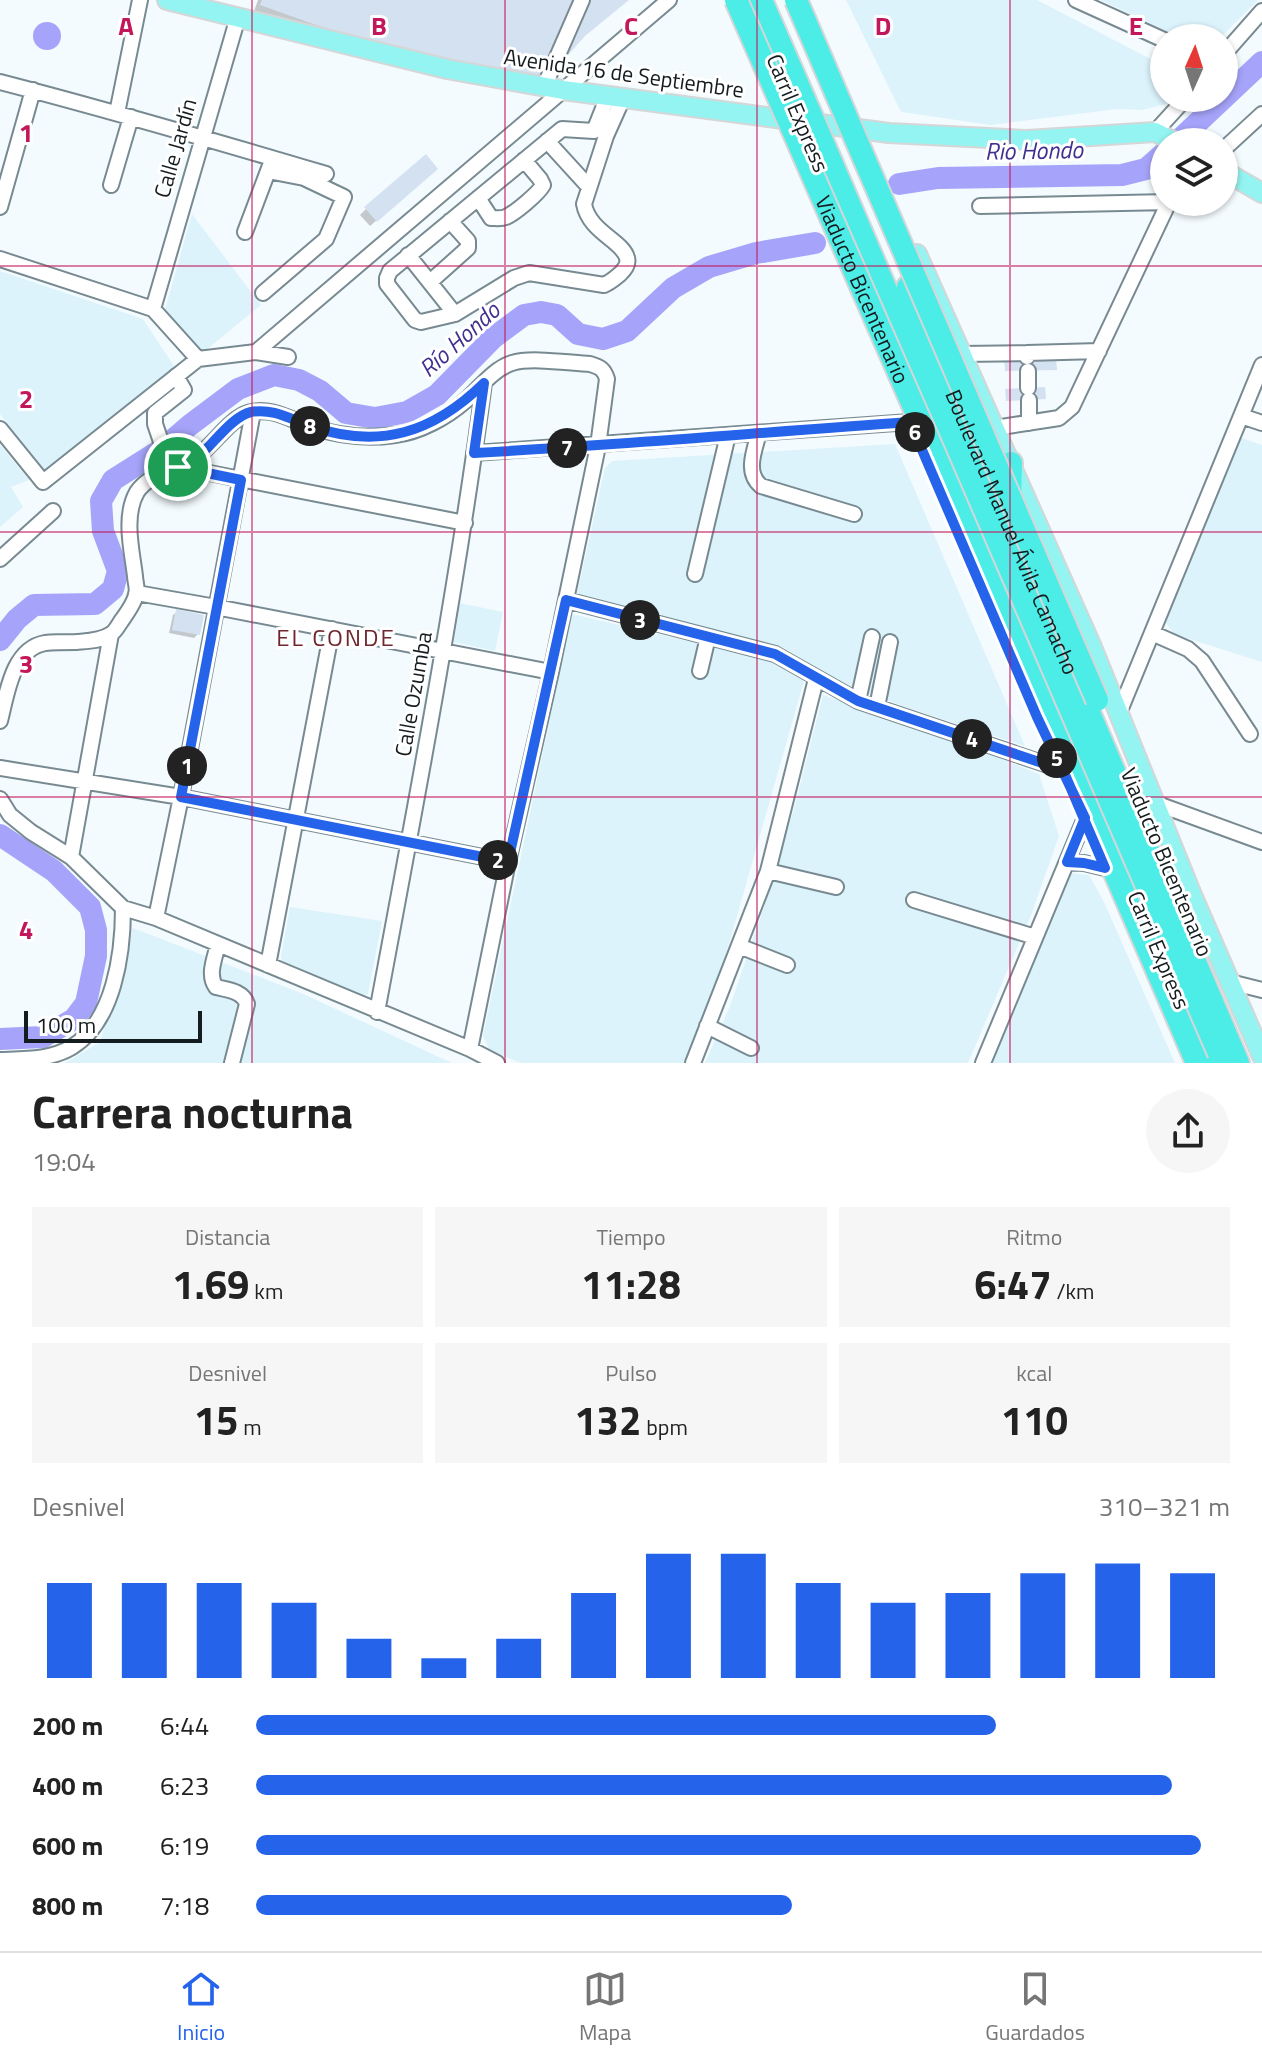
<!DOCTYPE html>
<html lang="es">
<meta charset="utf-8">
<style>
:root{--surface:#fff;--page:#f6f6f6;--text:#222;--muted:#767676;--line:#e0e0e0;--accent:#2563eb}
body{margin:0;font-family:"Titillium Web",sans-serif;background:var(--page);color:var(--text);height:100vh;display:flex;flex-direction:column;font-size:30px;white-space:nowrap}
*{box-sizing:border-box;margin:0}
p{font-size:26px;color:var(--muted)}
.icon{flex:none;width:44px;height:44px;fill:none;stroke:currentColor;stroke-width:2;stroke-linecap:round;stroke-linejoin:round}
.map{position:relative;height:1063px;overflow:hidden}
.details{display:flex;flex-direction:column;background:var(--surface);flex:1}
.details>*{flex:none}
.needle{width:52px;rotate:3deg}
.fabs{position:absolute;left:1150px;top:24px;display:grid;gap:16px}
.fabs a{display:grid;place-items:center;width:88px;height:88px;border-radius:50%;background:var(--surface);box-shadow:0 2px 6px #0004;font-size:40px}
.scale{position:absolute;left:24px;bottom:20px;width:178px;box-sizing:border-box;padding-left:8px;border:4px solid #151c1f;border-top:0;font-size:22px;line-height:28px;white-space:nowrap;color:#151c1f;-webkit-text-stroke:6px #fff;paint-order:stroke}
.pin{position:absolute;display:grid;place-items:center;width:68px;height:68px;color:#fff;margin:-34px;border:4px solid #fff;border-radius:50%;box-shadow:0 2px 8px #0007}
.km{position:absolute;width:40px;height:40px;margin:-20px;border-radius:50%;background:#222;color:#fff;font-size:22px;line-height:40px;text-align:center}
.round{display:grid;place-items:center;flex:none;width:84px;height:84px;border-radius:42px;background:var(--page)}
.summary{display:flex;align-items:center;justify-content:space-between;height:136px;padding:0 32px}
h1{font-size:44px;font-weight:700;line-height:60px}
.metrics{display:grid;grid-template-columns:repeat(3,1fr);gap:12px;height:136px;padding:8px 32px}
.metrics div{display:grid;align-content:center;border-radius:0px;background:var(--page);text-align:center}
.metrics b{font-size:40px;font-weight:700}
.metrics small{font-size:22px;font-weight:400}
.metrics p{font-size:22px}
.chart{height:224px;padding:16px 32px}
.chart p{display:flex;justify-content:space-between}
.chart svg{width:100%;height:144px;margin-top:8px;stroke:var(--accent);stroke-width:6}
ul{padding:0 32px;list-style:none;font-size:26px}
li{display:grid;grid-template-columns:128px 96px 1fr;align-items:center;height:60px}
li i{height:20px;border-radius:10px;background:var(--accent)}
.dock{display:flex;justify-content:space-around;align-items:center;height:112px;border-top:2px solid var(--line);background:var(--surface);font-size:22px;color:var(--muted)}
.dock a{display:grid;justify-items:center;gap:4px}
.dock .on{color:var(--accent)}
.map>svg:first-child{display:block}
.built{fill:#dcf3fc}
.water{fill:#a6a4fa}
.shadow{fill:#0003}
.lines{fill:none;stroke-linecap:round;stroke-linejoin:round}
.river{stroke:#a6a4fa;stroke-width:22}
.building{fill:#d4e1f0}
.minor-casing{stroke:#788a91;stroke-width:18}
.major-casing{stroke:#d5d6d7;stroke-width:22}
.highway-casing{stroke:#d5d6d7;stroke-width:26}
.minor{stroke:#fff;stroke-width:14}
.major{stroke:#94f4f1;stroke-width:18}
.highway{stroke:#4cede7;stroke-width:22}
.highway-bridge-casing{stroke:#d5d6d7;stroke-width:26;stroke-linecap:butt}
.highway-bridge{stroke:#4cede7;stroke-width:22}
.route-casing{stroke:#fff;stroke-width:16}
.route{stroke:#2563eb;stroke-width:10}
.grid{fill:none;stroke:#c2185b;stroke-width:2;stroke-opacity:0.55}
.labels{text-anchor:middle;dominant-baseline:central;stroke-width:6;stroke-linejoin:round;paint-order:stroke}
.street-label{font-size:22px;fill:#151c1f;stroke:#fff}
.water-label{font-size:24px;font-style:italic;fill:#403191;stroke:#fff}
.neighbourhood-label{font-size:24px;letter-spacing:2px;fill:#6e272f;stroke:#fff}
.grid-label{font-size:26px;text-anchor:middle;font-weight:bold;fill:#c2185b;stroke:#fff;stroke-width:6;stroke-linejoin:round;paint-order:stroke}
</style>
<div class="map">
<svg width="1262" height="1063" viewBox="0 0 1262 1063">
<rect width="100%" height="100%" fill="#f3fbfe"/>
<path class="built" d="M846,0H1037L1164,66V98H1176L1174,102L1142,110L1117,109L991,125L901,112Z
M1101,0H1258L1220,38H1181Z
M192,214L261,305L200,355L164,313Z
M0,271L143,319L176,369L47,473L0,414Z
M1239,437L1262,445V662L1174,634L1164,620Z
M895,444L1025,746L905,707L845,684L784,648L577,594L605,468L612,461Z
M0,445L29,480L11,487L23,507L0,527Z
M460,603L503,612L495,651L454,642Z
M572,614L781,663L804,681L719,979L684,1063H520L489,1049L483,1036Z
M823,695L964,744L1039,774L1059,836L1031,915L968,1063H705L730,1006L764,907L794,809Z
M1069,873L1089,875L1104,902L1175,1063H991Z
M290,907L382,921L368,994L363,996L282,961L281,956Z
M133,928L301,993L452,1063H65L100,1042Z"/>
<path class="water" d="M33 36a14 14 0 1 1 28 0a14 14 0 1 1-28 0Z"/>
<path class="shadow" d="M258,0H627L579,40L540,84L253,14Z
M430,175L370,226L360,215L366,209Z
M177,612L198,634L194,638L169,633L173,615Z"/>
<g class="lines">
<path class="river" d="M1177,142L1262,62
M899,184L938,178L1122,175L1146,169L1164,153
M0,640L17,619L34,605L95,604L113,589L118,571L103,531L101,501L113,480L162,449L190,425L238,389L274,375L299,380L320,391L346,413L375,418L407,412L437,395L493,338L524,315L541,312L557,315L578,334L603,339L627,331L673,288L709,267L756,253L815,243
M0,835L54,871L90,907L96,930V956L86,1003L74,1019L43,1037L0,1039"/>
</g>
<path class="building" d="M262,0H629L585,36L545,81L523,73L474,65L400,50L313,24L260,5Z
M426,154L438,169L377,222L364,207Z
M1056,356L1057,370L1005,371L1004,357Z
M1045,387L1046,399L1006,401L1005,389Z
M176,609L204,615L200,635L172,630Z"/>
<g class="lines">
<defs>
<path id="minor" d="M1076,0L1164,40
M1224,54L1262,11
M0,82C109,110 218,142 326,174
M544,87L582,0
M608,96L594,131L562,129L390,271L387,278V284L415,320L421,322L455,314L514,278L529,273L604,285C611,282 614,279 620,274C624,270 629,265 627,258C623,241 589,232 584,204L606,136L623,98
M117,113L140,0
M1155,132L1186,98
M547,141L589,187
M1224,149L1262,114
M111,185L131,117
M478,198L491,218C496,218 501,219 506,217C515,213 538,194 543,185L540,179L524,160
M980,206L1169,202
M0,207L33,90
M245,232L271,163
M408,255L455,314
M0,259L153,309L198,359
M430,282L468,248V241L450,221
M263,293L326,239L344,197L304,178L268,171
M153,309L238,17
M256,352L288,357
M1027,353L1099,351
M962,354L1027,353V357
M1028,371V388
M1029,400V423
M1241,416L1262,423
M995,428L1059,418L1072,407L1169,202
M0,429L43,482L198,359L256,352L669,0
M759,433C754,451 745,473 761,486L854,514
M474,453L910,422
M179,467L465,523
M170,468L155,424V413L184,390L176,376
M0,559L53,511
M695,574L728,435
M137,593L216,607L551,672
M566,600L775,654L858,701L1063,770
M1152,633L1188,649L1202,661L1250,734
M700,671L708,637
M858,701L872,637
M877,707L890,642
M1119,713L1262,365
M0,721C7,694 12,649 45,643C55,642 66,642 76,642C87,641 101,641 111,634C115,632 119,624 122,620C127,613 135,602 136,594C138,589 135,581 135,576C132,551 123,516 137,492C150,472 181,469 198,456C213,445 231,418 248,413C271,406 291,420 312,427C339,436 367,439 395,435C420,432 447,417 465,401C479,389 493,369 512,363C531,357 569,363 590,364C600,367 604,369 607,379L598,446L551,672L508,862L470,1049
M0,768L181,797L508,862
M0,799L10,815L31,832L71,857L123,908L156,918L470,1049L497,1063
M1155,803L1262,842
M71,857L111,634
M1067,862L1084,863L1105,868
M768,871L836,887
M914,900L1035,937
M156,918L181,797L253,412
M218,944C215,958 207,975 216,987C228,990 243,991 247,1004L232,1063
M739,946L787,965
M268,965L332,629
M1230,982L1262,990
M377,1012C416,803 456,594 484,383
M707,1026L751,1048
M0,1060C24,1059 51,1060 72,1047C114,1021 123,954 123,908
M693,1063L768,871L816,679
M983,1063L1085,818"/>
<path id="major" d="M167,0L447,69L563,90L889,133L1027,140L1155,132L1175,142
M1224,171L1262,193
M917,254L1092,647L1192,895L1262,1056"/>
<g id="highway">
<path d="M761,0L798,85"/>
<path d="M832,164L1217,1063"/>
<path id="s1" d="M908,287L1238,1063"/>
<path d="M1010,501L1011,463"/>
</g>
</defs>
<use href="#minor" class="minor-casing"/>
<use href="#major" class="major-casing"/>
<use href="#highway" class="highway-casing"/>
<use href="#minor" class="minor"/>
<use href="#major" class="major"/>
<use href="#highway" class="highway"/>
<defs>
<g id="highway-bridge">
<path id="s2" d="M736,0L934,453L1197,1063"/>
<path d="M796,0L1097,700"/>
<path d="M798,85L832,164"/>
</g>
</defs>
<use href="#highway-bridge" class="highway-bridge-casing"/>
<use href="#highway-bridge" class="highway-bridge"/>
</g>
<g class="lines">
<defs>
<path id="route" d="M178,467L241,480L181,797L508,862L566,600L775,654L858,701L1063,770L1105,868L1084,863L1067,862L1085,818L1037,717L910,422C765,432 620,445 474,453L484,383C433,433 379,450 310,426C290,419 273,408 251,412C233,416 214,443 200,455C193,460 186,463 178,467"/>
</defs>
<use href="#route" class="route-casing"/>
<use href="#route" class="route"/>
</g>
<path class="grid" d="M252,0V1063M505,0V1063M757,0V1063M1010,0V1063M0,266H1262M0,532H1262M0,797H1262"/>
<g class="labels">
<g class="street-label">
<text transform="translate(624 73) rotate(8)">Avenida 16 de Septiembre</text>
<text transform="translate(798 113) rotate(67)">Carril Express</text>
<text transform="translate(175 148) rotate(-74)">Calle Jardín</text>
<text stroke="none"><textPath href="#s2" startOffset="316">Viaducto Bicentenario</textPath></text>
<text stroke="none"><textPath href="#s1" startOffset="266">Boulevard Manuel Ávila Camacho</textPath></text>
<text transform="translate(413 694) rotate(-80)">Calle Ozumba</text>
<text transform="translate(1167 862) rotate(67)">Viaducto Bicentenario</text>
<text transform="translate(1159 950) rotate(67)">Carril Express</text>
</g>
<g class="water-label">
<text transform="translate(1034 150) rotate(-1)">Rio Hondo</text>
<text transform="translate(459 339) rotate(-42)">Río Hondo</text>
</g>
<g class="neighbourhood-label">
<text x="336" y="637">EL CONDE</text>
</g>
</g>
<g class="grid-label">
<text x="126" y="35">A</text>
<text x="379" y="35">B</text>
<text x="631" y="35">C</text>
<text x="883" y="35">D</text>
<text x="1136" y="35">E</text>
<text x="26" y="142">1</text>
<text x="26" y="408">2</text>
<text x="26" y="673">3</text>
<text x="26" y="939">4</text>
</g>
</svg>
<div class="fabs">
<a><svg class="needle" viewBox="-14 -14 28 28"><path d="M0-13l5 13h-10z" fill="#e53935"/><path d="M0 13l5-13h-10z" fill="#767676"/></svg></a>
<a><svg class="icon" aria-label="layers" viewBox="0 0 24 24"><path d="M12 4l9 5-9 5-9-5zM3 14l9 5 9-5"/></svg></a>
</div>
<div class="scale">100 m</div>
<div class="pin" style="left:178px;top:467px;background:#1e9e55"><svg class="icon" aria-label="arrive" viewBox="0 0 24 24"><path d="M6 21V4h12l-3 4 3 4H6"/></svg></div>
<b class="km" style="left:187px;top:766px">1</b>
<b class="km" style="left:498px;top:860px">2</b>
<b class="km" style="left:640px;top:620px">3</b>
<b class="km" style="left:972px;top:739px">4</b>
<b class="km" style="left:1057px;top:758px">5</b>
<b class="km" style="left:915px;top:432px">6</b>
<b class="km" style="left:567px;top:448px">7</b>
<b class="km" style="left:310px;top:426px">8</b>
</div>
<section class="details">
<div class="summary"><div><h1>Carrera nocturna</h1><p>19:04</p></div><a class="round"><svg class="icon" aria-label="share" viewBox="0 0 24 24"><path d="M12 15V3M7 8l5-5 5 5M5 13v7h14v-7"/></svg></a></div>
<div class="metrics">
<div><p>Distancia</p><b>1.69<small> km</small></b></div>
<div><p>Tiempo</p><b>11:28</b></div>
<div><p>Ritmo</p><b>6:47<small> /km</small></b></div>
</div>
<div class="metrics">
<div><p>Desnivel</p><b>15<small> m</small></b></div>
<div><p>Pulso</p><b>132<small> bpm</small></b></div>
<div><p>kcal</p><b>110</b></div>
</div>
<div class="chart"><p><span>Desnivel</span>310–321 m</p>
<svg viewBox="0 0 160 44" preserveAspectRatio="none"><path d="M5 44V15M15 44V15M25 44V15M35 44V21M45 44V32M55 44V38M65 44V32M75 44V18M85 44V6M95 44V6M105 44V15M115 44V21M125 44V18M135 44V12M145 44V9M155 44V12"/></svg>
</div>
<ul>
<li><b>200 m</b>6:44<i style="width:76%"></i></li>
<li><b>400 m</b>6:23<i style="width:94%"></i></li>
<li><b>600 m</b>6:19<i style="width:97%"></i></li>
<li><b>800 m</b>7:18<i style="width:55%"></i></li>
</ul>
</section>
<nav class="dock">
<a class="on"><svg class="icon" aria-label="home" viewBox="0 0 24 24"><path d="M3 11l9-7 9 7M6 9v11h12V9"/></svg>Inicio</a>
<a><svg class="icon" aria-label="map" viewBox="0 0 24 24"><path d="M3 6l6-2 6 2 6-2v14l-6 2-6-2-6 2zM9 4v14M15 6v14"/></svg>Mapa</a>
<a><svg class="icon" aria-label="saved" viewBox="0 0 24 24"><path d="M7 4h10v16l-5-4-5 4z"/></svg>Guardados</a>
</nav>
